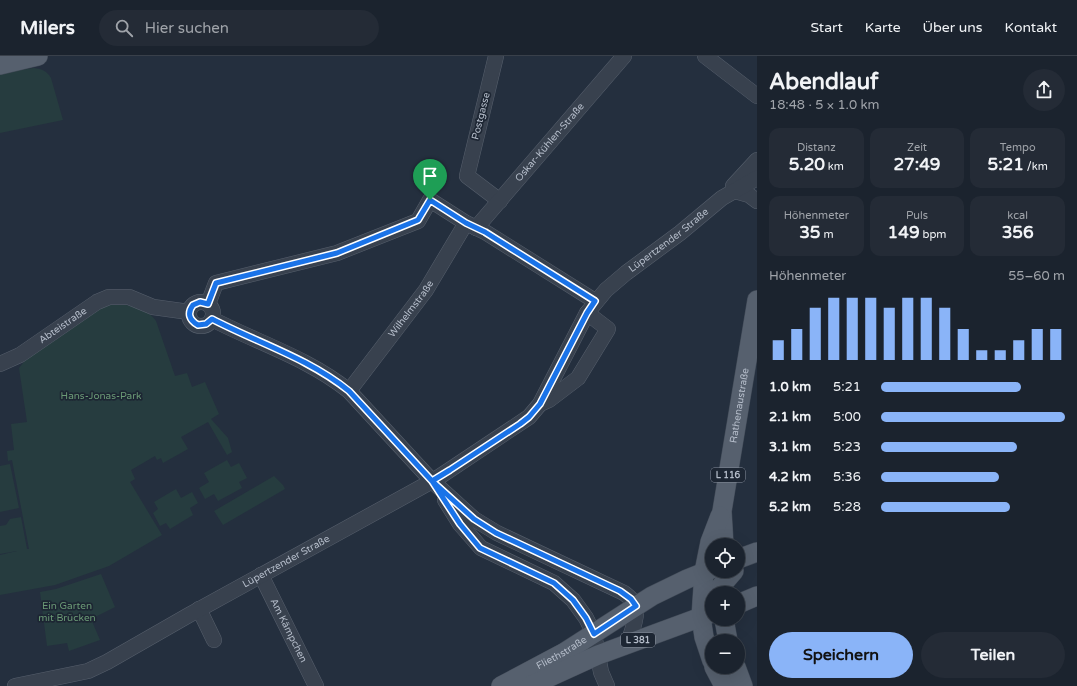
<!DOCTYPE html>
<html lang="de">
<meta charset="utf-8">
<style>
:root{--surface:#1b232e;--page:#242b36;--text:#f1f3f6;--muted:#a0a4aa;--line:#39404a;--accent:#8ab4f8}
body{margin:0;font-family:"Varela Round",sans-serif;background:var(--page);color:var(--text);height:100vh;display:flex;flex-direction:column;font-size:15px;white-space:nowrap}
*{box-sizing:border-box;margin:0}
p{font-size:13px;color:var(--muted)}
.icon{flex:none;width:22px;height:22px;fill:none;stroke:currentColor;stroke-width:2;stroke-linecap:round;stroke-linejoin:round}
.map{position:relative;flex:1;overflow:hidden}
.panel{display:flex;flex-direction:column;background:var(--surface);width:320px}
.panel>*{flex:none}
.fabs{position:absolute;left:705px;top:482px;display:grid;gap:8px}
.fabs a{display:grid;place-items:center;width:40px;height:40px;border-radius:50%;background:var(--surface);box-shadow:0 4px 16px #0002,0 0 0 1px var(--line);font-size:20px}
.pin{position:absolute;display:grid;place-items:center;width:34px;height:34px;color:#fff;margin:-41px -17px;border-radius:50% 50% 50% 0;rotate:-45deg;box-shadow:0 0 4px #0007}
.pin .icon{rotate:45deg}
.round{display:grid;place-items:center;flex:none;width:42px;height:42px;border-radius:21px;background:var(--page)}
.overview{display:flex;align-items:center;justify-content:space-between;height:68px;padding:0 12px}
h1{font-size:22px;font-weight:800;line-height:30px}
.stats{display:grid;grid-template-columns:repeat(3,1fr);gap:6px;height:68px;padding:4px 12px}
.stats div{display:grid;align-content:center;border-radius:10px;background:var(--page);text-align:center}
.stats b{font-size:17px;font-weight:800}
.stats small{font-size:11px;font-weight:400}
.stats p{font-size:11px}
.chart{height:112px;padding:8px 12px}
.chart p{display:flex;justify-content:space-between}
.chart svg{width:100%;height:72px;margin-top:4px;stroke:var(--accent);stroke-width:6}
.primary-button{display:flex;gap:8px;margin-top:auto;padding:8px 12px}
.primary-button a{flex:1;height:46px;border-radius:24px;background:var(--accent);color:#111;font-size:16px;font-weight:800;line-height:46px;text-align:center}
.primary-button a+a{background:var(--page);color:var(--text)}
ul{padding:0 12px;list-style:none;font-size:13px}
li{display:grid;grid-template-columns:64px 48px 1fr;align-items:center;height:30px}
li i{height:10px;border-radius:5px;background:var(--accent)}
header{display:flex;align-items:center;gap:24px;box-sizing:border-box;height:56px;padding:0 20px;background:var(--surface);border-bottom:1px solid var(--line)}
header strong{font-size:19px}
nav{display:flex;gap:22px;margin-inline-start:auto;font-size:14px}
.search{width:280px;height:36px;background:var(--page);display:flex;align-items:center;gap:10px;box-sizing:border-box;padding:0 14px;border-radius:22px;color:var(--muted);font-size:15px}
main{display:flex;flex:1;min-height:0}
.map>svg:first-child{display:block}
.green{fill:#263c3f}
.lines{fill:none;stroke-linecap:round;stroke-linejoin:round}
.minor-casing{stroke:#565f6c;stroke-width:16}
.major-casing{stroke:#414a57;stroke-width:20}
.minor{stroke:#38414e;stroke-width:15}
.major{stroke:#56606e;stroke-width:19}
.route-casing{stroke:#fff;stroke-width:8}
.route{stroke:#1a73e8;stroke-width:5}
.labels{text-anchor:middle;dominant-baseline:central;stroke-width:3.5;stroke-linejoin:round;paint-order:stroke}
.shield{fill:#1d2633;stroke:#878f9c;stroke-width:1}
.shield-label{font-size:9px;font-weight:bold;fill:#b4bcc9}
.street-label{font-size:10px;fill:#b4bcc9;stroke:#1d2633}
.park-label{font-size:10px;fill:#6b9a76;stroke:#1d2633}
</style>
<header>
<strong>Milers</strong>
<div class="search"><svg class="icon" aria-label="search" viewBox="0 0 24 24"><circle cx="10" cy="10" r="6"/><path d="M15 15l6 6"/></svg>Hier suchen</div>
<nav><a>Start</a><a>Karte</a><a>Über uns</a><a>Kontakt</a></nav>
</header>
<main>
<div class="map">
<svg width="757" height="630" viewBox="0 0 757 630">
<rect width="100%" height="100%" fill="#242f3e"/>
<path class="green" d="M34,12C42,13 47,15 51,22L63,64L0,77V17Z
M115,248C129,248 148,253 156,265L175,320L187,317L192,331L205,326L219,358L211,363L228,382L232,396L227,399L208,366L181,381L188,393L163,407L161,402L157,404L155,400L131,414L135,423L130,426L162,479L109,510L55,529L0,539V499L17,495L0,498V470L6,469L10,463L21,461L27,493H29L12,404L8,405L7,395L14,394L11,368L27,366L19,312L27,302L74,270L105,250Z
M227,404L231,411L239,407L247,422L239,426L242,432L218,445L214,438L205,443L199,432L209,426L204,417Z
M10,408L19,452L0,456V410Z
M274,420L283,429L285,433L223,469L214,455Z
M176,433L181,442L192,436L198,447L190,452L193,459L170,473L166,467L160,470L153,457L158,453L154,446Z
M101,518L115,551L91,563L100,584L69,595L67,587L47,590L40,536L56,533Z"/>
<g class="lines">
<defs>
<g id="minor">
<path d="M496,0L467,120L500,145"/>
<path d="M705,0L757,40"/>
<path d="M733,130L757,104"/>
<path d="M735,135L749,139L757,145"/>
<path id="s1" d="M476,172L624,0"/>
<circle cx="201" cy="258" r="12"/>
<path d="M208,248L216,227L337,197L418,165L430,144L466,167L485,176L595,245"/>
<path d="M212,263C258,287 308,302 349,335L432,425L474,463L497,477L624,537C628,540 633,544 635,549C639,558 631,578 628,587"/>
<path id="s2" d="M0,308L20,299L97,246L109,241H129L153,251L189,256"/>
<path id="s3" d="M349,335L426,234L466,167"/>
<path d="M540,348L549,344L578,322L608,273L587,257"/>
<path d="M445,444L460,468L481,492L554,527L573,544L586,562L594,578L601,616L607,630"/>
<path id="s4" d="M261,519L316,630"/>
<path d="M199,553L214,584"/>
<path id="s5" d="M15,630L88,615L107,606L189,559L436,423L529,361L540,348L587,257L606,234L626,217L680,177L722,142L757,122"/>
</g>
<g id="major">
<path d="M0,9L38,0"/>
<path id="s6" d="M724,489L722,455L757,244"/>
<path d="M738,503L757,496"/>
<path d="M715,537L734,515"/>
<path d="M738,548L757,540"/>
<path d="M724,563L728,585"/>
<path d="M712,605L704,581L701,561L704,516L710,486L720,460"/>
<path d="M714,611L724,630"/>
<path d="M736,611L743,630"/>
<path id="s7" d="M501,630L565,596L652,540L687,523L712,513"/>
<path d="M530,630L598,599L712,557"/>
</g>
</defs>
<use href="#minor" class="minor-casing"/>
<use href="#major" class="major-casing"/>
<use href="#minor" class="minor"/>
<use href="#major" class="major"/>
</g>
<g class="lines">
<defs>
<path id="route" d="M430,144L418,164L337,197L216,227L208,248L200,246L193,249C187,257 189,264 198,269L206,268L212,263C258,287 308,302 349,335L432,425L460,468L480,492L554,527L573,544L586,562L594,578L636,550L631,543L620,535L496,477L474,463L432,425L450,414L520,368L529,361L540,348L587,257L595,245L485,176L466,167L430,144"/>
</defs>
<use href="#route" class="route-casing"/>
<use href="#route" class="route"/>
</g>
<g class="labels">
<g class="shield">
<rect x="711" y="412" width="34" height="14" rx="3"/>
<rect x="621" y="577" width="34" height="14" rx="3"/>
</g>
<g class="shield-label">
<text x="728" y="419">L 116</text>
<text x="638" y="584">L 381</text>
</g>
<g class="street-label">
<text transform="translate(481 60) rotate(-76)">Postgasse</text>
<text stroke="none"><textPath href="#s1" startOffset="113">Oskar-Kühlen-Straße</textPath></text>
<text stroke="none"><textPath href="#s5" startOffset="813">Lüpertzender Straße</textPath></text>
<text stroke="none"><textPath href="#s3" startOffset="103">Wilhelmstraße</textPath></text>
<text stroke="none"><textPath href="#s2" startOffset="74">Abteistraße</textPath></text>
<text stroke="none"><textPath href="#s6" startOffset="141">Rathenaustraße</textPath></text>
<text stroke="none"><textPath href="#s5" startOffset="301">Lüpertzender Straße</textPath></text>
<text stroke="none"><textPath href="#s4" startOffset="62">Am Kämpchen</textPath></text>
<text stroke="none"><textPath href="#s7" startOffset="69">Fliethstraße</textPath></text>
</g>
<g class="park-label">
<text x="101" y="340">Hans-Jonas-Park</text>
<text x="67" y="550">Ein Garten<tspan x="67" dy="12">mit Brücken</tspan></text>
</g>
</g>
</svg>
<div class="fabs">
<a><svg class="icon" aria-label="locate" viewBox="0 0 24 24"><circle cx="12" cy="12" r="6"/><path d="M12 2v4M12 18v4M2 12h4M18 12h4"/></svg></a>
<a>+</a>
<a>−</a>
</div>
<div class="pin" style="left:430px;top:144px;background:#1e9e55"><svg class="icon" aria-label="arrive" viewBox="0 0 24 24"><path d="M6 21V4h12l-3 4 3 4H6"/></svg></div>
</div>
<section class="panel">
<div class="overview"><div><h1>Abendlauf</h1><p>18:48 · 5 × 1.0 km</p></div><a class="round"><svg class="icon" aria-label="share" viewBox="0 0 24 24"><path d="M12 15V3M7 8l5-5 5 5M5 13v7h14v-7"/></svg></a></div>
<div class="stats">
<div><p>Distanz</p><b>5.20<small> km</small></b></div>
<div><p>Zeit</p><b>27:49</b></div>
<div><p>Tempo</p><b>5:21<small> /km</small></b></div>
</div>
<div class="stats">
<div><p>Höhenmeter</p><b>35<small> m</small></b></div>
<div><p>Puls</p><b>149<small> bpm</small></b></div>
<div><p>kcal</p><b>356</b></div>
</div>
<div class="chart"><p><span>Höhenmeter</span>55–60 m</p>
<svg viewBox="0 0 160 44" preserveAspectRatio="none"><path d="M5 44V32M15 44V25M25 44V12M35 44V6M45 44V6M55 44V6M65 44V12M75 44V6M85 44V6M95 44V12M105 44V25M115 44V38M125 44V38M135 44V32M145 44V25M155 44V25"/></svg>
</div>
<ul>
<li><b>1.0 km</b>5:21<i style="width:76%"></i></li>
<li><b>2.1 km</b>5:00<i style="width:100%"></i></li>
<li><b>3.1 km</b>5:23<i style="width:74%"></i></li>
<li><b>4.2 km</b>5:36<i style="width:64%"></i></li>
<li><b>5.2 km</b>5:28<i style="width:70%"></i></li>
</ul>
<div class="primary-button"><a>Speichern</a><a>Teilen</a></div>
</section>
</main>
